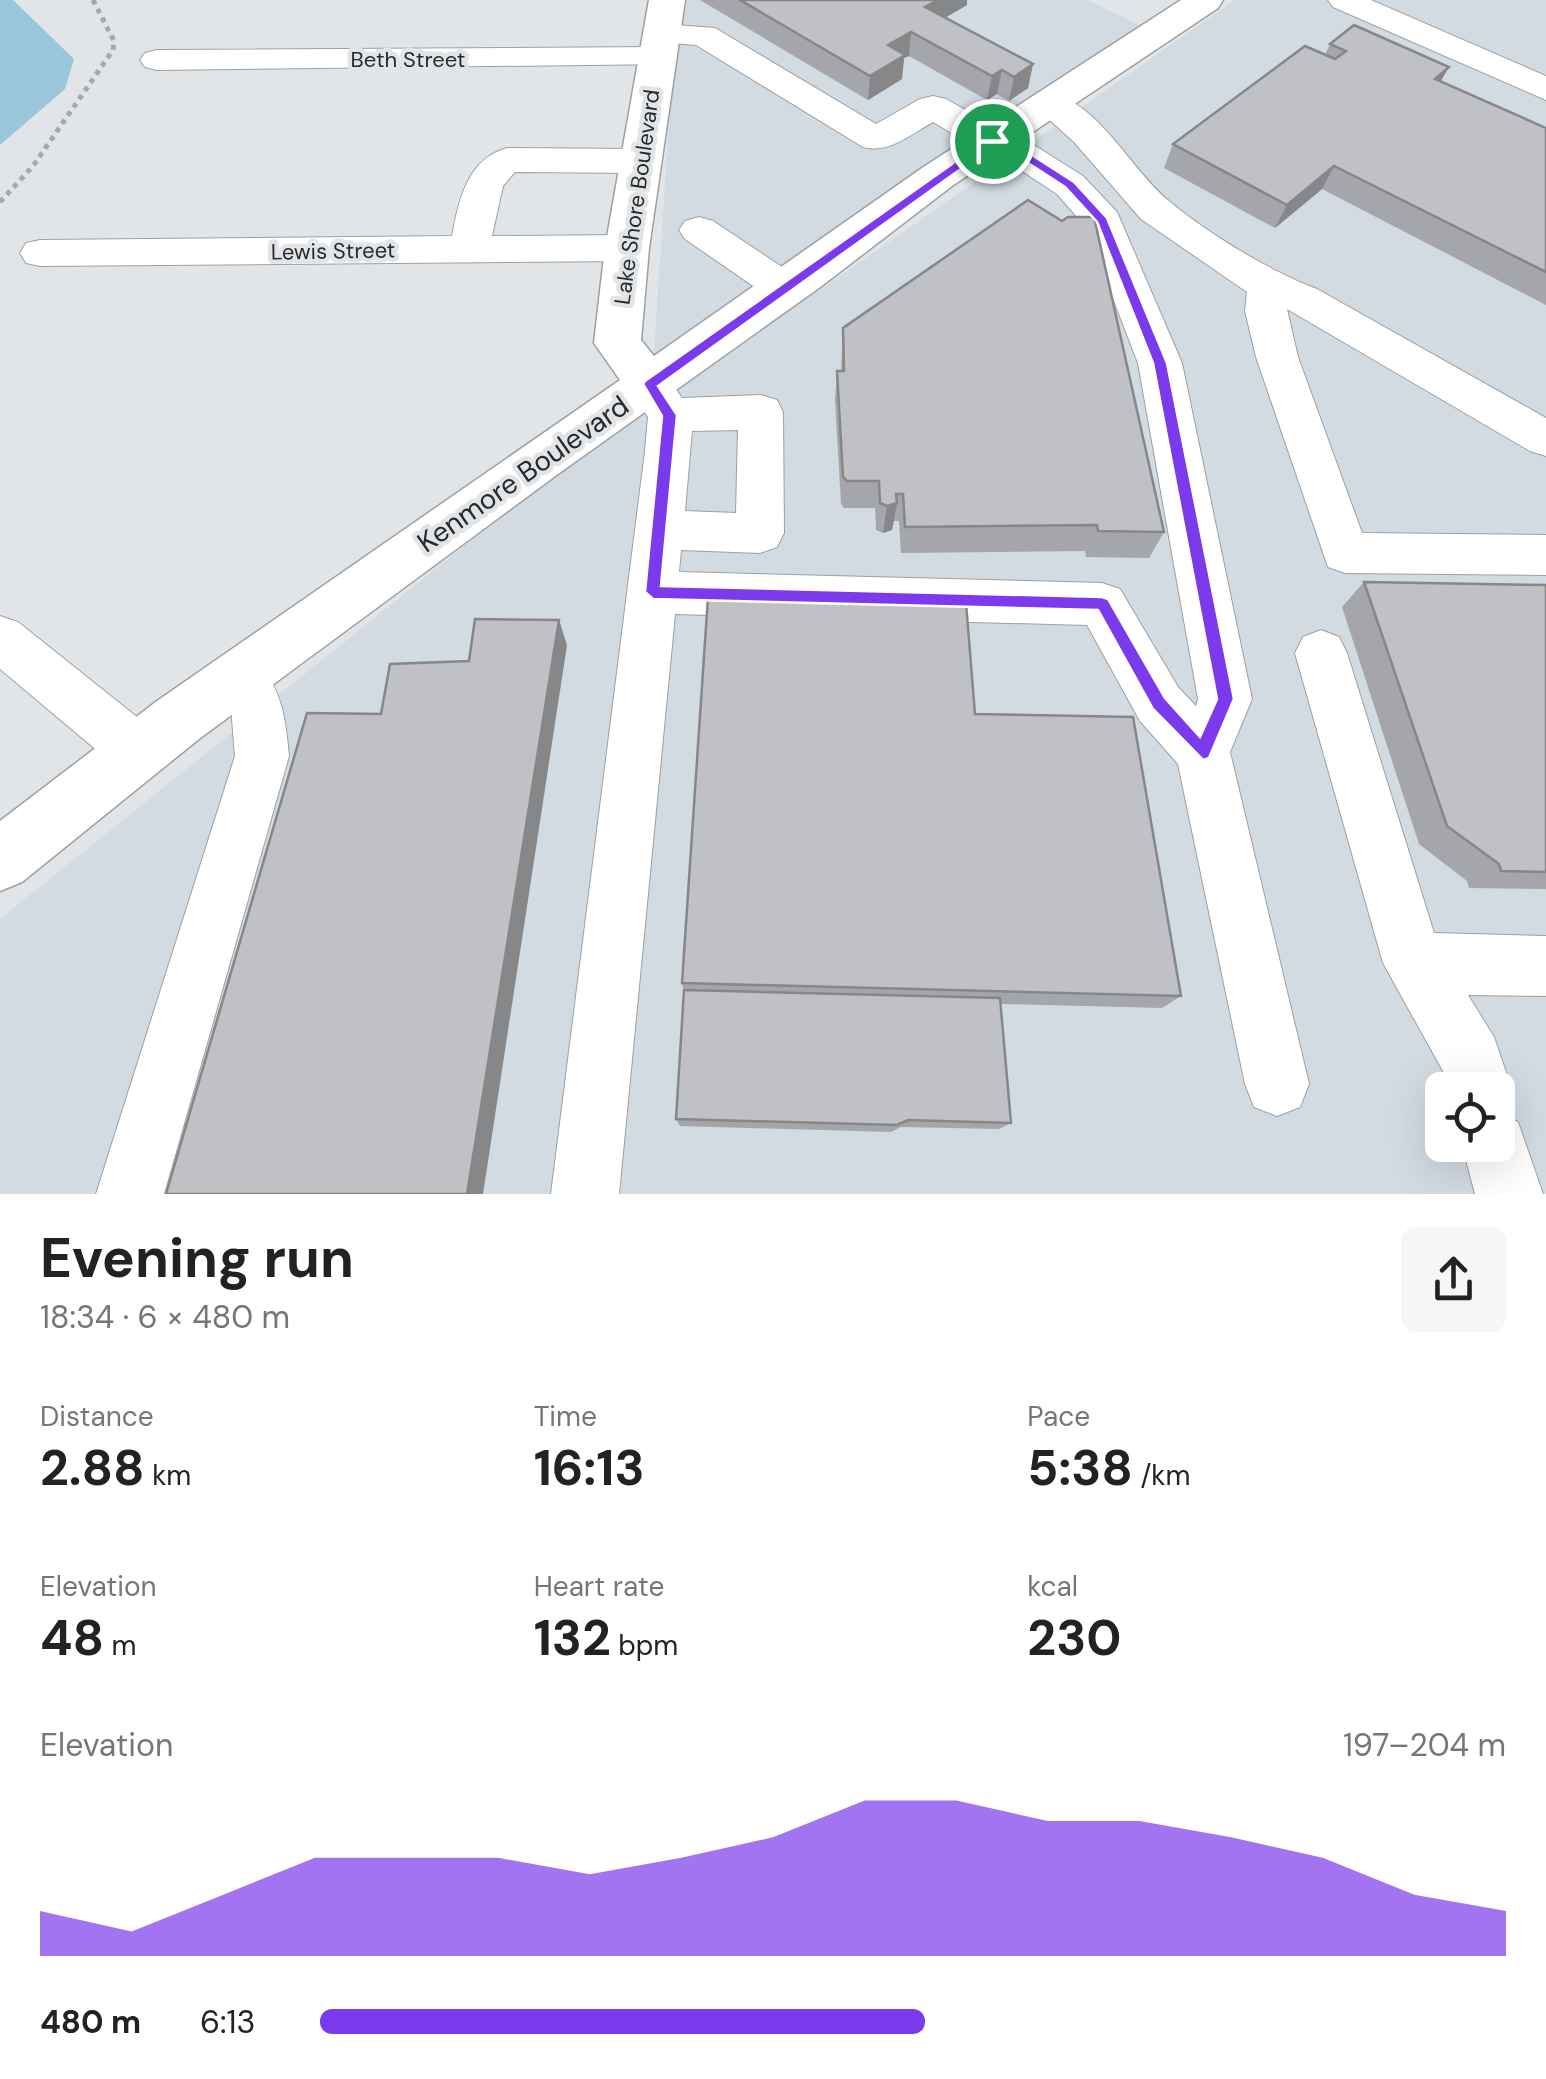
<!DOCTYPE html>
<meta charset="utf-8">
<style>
:root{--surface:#fff;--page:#f6f6f6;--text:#222;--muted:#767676;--accent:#7c3aed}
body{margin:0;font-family:"DM Sans",sans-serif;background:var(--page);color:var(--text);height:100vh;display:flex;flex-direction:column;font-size:38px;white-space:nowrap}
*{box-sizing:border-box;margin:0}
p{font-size:32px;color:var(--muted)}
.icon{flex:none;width:55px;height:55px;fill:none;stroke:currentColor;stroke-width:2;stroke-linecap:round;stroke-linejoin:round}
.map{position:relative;height:1194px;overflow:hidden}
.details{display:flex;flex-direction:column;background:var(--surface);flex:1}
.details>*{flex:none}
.controls{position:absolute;left:1425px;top:1072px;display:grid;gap:20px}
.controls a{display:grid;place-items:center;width:90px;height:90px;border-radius:15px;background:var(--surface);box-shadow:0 10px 40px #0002;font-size:50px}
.pin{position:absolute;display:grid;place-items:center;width:85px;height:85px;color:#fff;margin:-42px;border:5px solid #fff;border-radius:50%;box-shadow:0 2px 10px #0007}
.round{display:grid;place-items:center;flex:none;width:105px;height:105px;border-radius:15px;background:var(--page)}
.summary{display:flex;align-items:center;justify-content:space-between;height:170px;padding:0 40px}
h1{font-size:55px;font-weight:700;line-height:75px}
.metrics{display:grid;grid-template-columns:repeat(3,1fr);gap:15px;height:170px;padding:10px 40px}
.metrics div{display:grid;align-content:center}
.metrics b{font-size:50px;font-weight:700}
.metrics small{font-size:28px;font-weight:400}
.metrics p{font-size:28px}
.chart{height:280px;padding:20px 40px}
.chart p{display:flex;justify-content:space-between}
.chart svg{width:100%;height:180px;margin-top:10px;fill:var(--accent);opacity:.7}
ul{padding:0 40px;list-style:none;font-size:32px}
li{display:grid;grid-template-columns:160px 120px 1fr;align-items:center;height:75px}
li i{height:25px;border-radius:12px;background:var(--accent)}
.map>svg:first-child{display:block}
.built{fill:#d2dae2;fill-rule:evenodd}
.water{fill:#9ac5db}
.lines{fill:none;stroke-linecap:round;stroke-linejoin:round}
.minor-casing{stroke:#9da0a2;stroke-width:2}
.major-casing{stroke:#9da0a2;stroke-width:3}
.path{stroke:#a6a9aa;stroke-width:5;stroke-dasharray:5 5;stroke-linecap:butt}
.minor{fill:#fff;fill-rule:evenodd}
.major{fill:#fff;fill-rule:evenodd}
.wall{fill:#a4a6a9}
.shaded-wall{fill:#868789}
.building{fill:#bfc1c4;stroke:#868789;stroke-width:2.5}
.route{fill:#7c3aed;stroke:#fff;stroke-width:2.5;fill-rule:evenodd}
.labels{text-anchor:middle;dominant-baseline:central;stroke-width:9;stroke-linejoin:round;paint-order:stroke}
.far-street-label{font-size:22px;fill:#28292a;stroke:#e2e5e7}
.street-label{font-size:28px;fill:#28292a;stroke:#e2e5e7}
</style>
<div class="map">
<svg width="1546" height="1194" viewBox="0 0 1546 1194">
<rect width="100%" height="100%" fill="#e2e5e7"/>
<path class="built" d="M677,0H1087L1142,26L653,367Z
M1235,0H1546V1194H0V919L531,492ZM1442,1090H1498V1145H1442Z"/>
<path class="water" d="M0,0H13L74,59L65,89L0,145Z"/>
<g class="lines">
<defs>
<path id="minor" d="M1328,0H1371L1546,76V100L1333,7Z
M662,24L715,28L876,124L920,99L933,96L946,99L995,127L1010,130L1083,176L1117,212L1182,363L1252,699L1230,752L1309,1084L1300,1107L1277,1116L1254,1107L1245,1084L1178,764L1140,721L1087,625L675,614L619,1194H551L645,451L648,417L628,385L635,374C661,365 668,377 682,398L761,395L777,400L783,412L784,533L777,547L760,553L681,550L679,572L1102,583L1120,589L1178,687L1196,706L1198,699L1138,363L1085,226L1057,194L993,152L979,149L933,122C911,134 889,154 863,147L696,45L650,41L645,34L650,27ZM738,430L736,513L685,511L692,431Z
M658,47L670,50L675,57L670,64L157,70L145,67L140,60L145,53L157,50Z
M1049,92C1101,105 1130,169 1169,201C1207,233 1271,272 1317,289L1546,418V456L1530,451L1287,309L1298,357L1362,533L1546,535V575L1345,573L1328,567L1256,357L1245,311L1247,292L1141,219L1074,142L1031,103L1036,95Z
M507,148L641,149L654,153L660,161L654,169L641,173L515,172L503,186L492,236L627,235L641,239L647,248L641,257L627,261L40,266L26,263L20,253L26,243L40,240L452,236C459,200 467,159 507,148Z
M699,217L713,221L800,279L806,289L800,299L786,303L772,299L685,239L679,230L685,221Z
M0,616L18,622L157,733L165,751L157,769L138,776L119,769L0,669Z
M1321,630L1339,637L1347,653L1434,933L1546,936V996L1468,995L1494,1037L1512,1090L1500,1114L1518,1122L1543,1194H1475L1462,1145H1498V1090H1448L1443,1071L1383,963L1295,653L1303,637Z
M241,652L259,659C282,697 285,712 289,756L164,1194H96L235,756L231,707L215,675L223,659Z"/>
<path id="major" d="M649,0H685L649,248L641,340L654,356L922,168L1181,0H1223L1218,8L952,186L819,288L558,474L199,739L22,882L0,891V821L157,701L620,380L594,343L605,248Z"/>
</defs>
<use href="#minor" class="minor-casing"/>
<use href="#major" class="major-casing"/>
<path class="path" d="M0,202L33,166L113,50L114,41L93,0"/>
<use href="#minor" class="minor"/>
<use href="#major" class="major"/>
</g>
<path class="wall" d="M700,0H967V5L945,18L1033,64L1028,88L1009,101L997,94L987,100L909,56L904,58L902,79L868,100Z
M1330,44L1441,81L1546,128V305L1322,189L1275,228L1164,168L1173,144L1325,55Z
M843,328L1164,532L1149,558L1086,557L1085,551L901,553L899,521H894L892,530L883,533L876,530L875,508H844L841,504L835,400L837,371H841Z
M1364,582L1546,585V889L1469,888L1467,881L1419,844L1342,607Z
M975,714L1181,996L1162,1008L1001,1004L1011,1123L999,1129L901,1127L891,1132L680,1126L676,1119L684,991L682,983Z"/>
<path class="shaded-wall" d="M938,0H967V5L922,31L925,7Z
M911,32L909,56L904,58L902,79L868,100L870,76L888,45Z
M1033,64L1028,88L1009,101L1014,77Z
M1449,67L1435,91V79Z
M1002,70L997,94L987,100L992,76Z
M1334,166L1322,189L1275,228L1287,205Z
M897,503L892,530L883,533L887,506Z
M559,620L567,645L483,1194H467Z"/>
<path class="building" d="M740,0H938L925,7L1033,64L1014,77L1002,70L992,76L911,32L888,45L905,55L870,76Z
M1354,25L1449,67L1435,79L1546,128V272L1334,166L1287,205L1173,144L1305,46L1335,59L1346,51L1330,44Z
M1028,200L1062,221L1068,217H1094L1164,532L1098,531L1097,525L905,527L903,494H896L897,503L887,506L880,503L879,481H847L843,477L837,371H844L843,328Z
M1364,582L1546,585V872L1501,871L1499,864L1447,826Z
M708,597L966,603L975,714L1133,717L1181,996L682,983Z
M475,619L559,620L467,1194H166L307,713L381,714L390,664L469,661Z
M684,990L1000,998L1011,1123L908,1120L897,1125L676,1119Z"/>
<path class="route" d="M993,135H1001L1074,182L1107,218L1167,363L1234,699L1209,758L1203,760L1153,709L1098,610L653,599L645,592L662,416L643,384L645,381ZM997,143L1065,187L1097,222L1153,363L1217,699L1200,737L1165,698L1108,599L1102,597L661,586L677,415L658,386Z"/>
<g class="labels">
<g class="far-street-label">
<text x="408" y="59">Beth Street</text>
<text transform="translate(637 197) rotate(-82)">Lake Shore Boulevard</text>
<text transform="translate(333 251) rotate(-1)">Lewis Street</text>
</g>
<g class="street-label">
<text transform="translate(523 474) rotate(-35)">Kenmore Boulevard</text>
</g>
</g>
</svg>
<div class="controls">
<a><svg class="icon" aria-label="locate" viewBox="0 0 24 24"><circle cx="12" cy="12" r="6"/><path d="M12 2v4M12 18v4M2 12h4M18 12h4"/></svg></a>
</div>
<div class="pin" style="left:992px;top:141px;background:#1e9e55"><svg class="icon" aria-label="arrive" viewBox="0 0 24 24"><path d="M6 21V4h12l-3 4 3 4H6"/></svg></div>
</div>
<section class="details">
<div class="summary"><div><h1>Evening run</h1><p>18:34 · 6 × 480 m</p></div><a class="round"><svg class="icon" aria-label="share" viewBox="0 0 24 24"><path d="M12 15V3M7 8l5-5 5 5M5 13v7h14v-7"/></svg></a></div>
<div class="metrics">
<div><p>Distance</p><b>2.88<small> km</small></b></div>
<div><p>Time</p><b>16:13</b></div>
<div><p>Pace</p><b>5:38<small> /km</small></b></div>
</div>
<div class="metrics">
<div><p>Elevation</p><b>48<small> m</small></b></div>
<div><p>Heart rate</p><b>132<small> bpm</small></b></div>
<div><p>kcal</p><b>230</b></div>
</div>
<div class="chart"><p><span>Elevation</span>197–204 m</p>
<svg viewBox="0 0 160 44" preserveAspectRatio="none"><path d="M0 44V33L10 38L20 29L30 20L40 20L50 20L60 24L70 20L80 15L90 6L100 6L110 11L120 11L130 15L140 20L150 29L160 33V44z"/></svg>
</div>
<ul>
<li><b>480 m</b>6:13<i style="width:51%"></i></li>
</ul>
</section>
